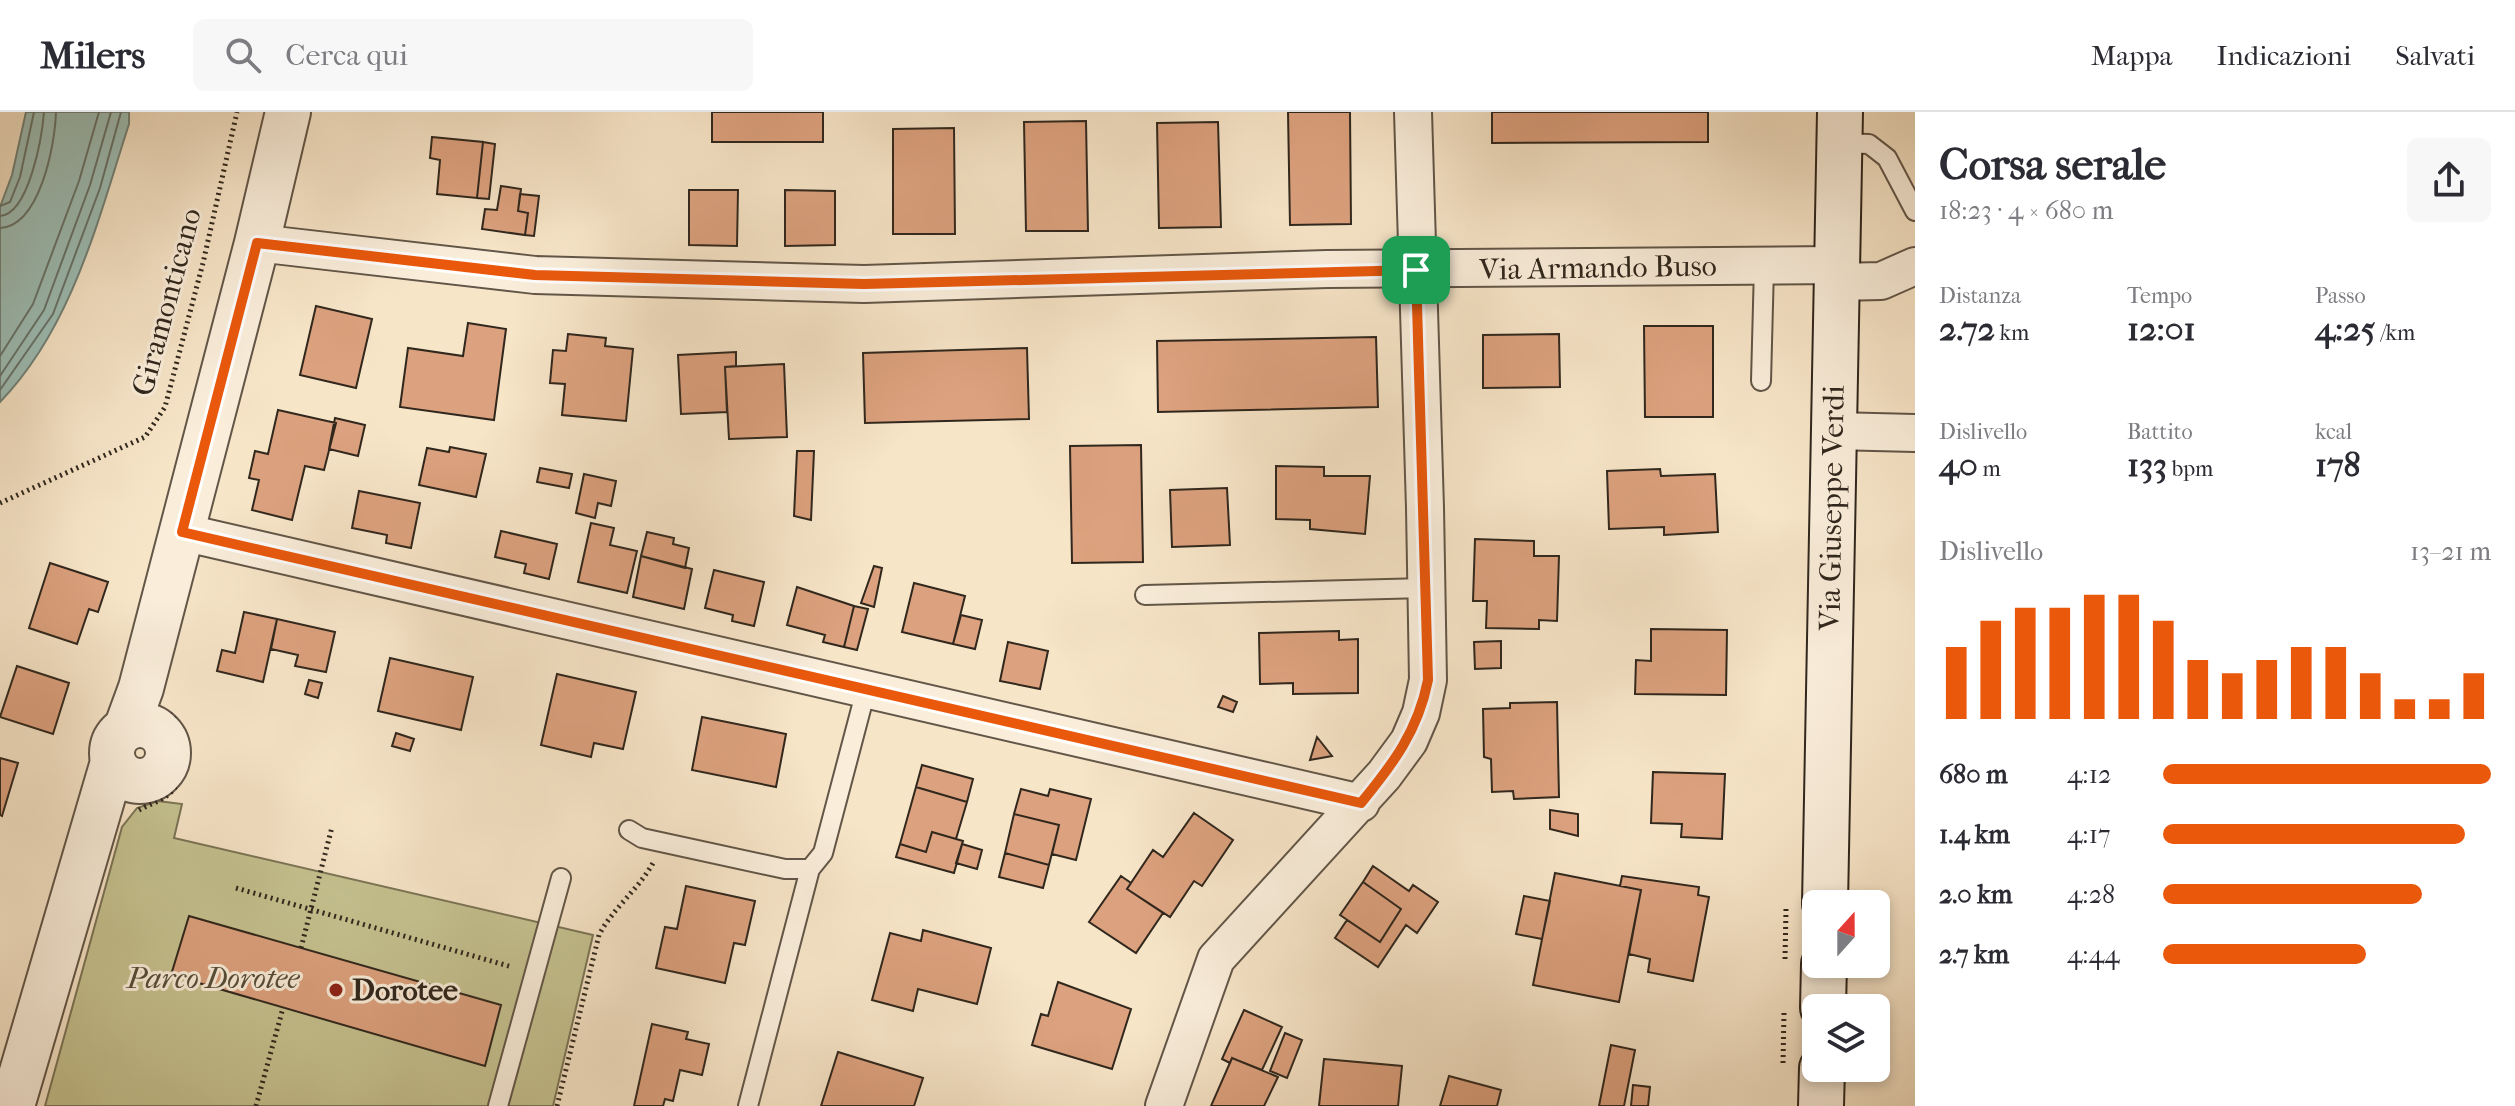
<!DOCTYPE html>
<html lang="it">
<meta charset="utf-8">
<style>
:root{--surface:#fff;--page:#f7f7f7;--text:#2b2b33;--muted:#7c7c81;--line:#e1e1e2;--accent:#ea580c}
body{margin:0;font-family:"IM FELL French Canon",serif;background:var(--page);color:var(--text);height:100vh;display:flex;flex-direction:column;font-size:30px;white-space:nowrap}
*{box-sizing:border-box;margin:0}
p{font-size:26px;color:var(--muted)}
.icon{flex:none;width:44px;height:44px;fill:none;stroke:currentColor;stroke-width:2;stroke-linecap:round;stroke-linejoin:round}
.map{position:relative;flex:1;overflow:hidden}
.details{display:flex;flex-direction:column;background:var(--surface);width:600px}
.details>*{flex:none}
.needle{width:52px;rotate:21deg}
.controls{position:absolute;left:1802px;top:778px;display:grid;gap:16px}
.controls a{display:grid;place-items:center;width:88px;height:88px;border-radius:12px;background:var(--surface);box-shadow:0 4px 12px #0003;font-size:40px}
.pin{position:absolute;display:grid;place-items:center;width:68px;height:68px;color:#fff;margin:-34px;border-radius:16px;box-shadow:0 4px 12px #0006}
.round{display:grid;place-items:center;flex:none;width:84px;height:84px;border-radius:12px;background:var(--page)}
.headline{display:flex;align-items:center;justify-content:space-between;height:136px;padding:0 24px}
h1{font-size:44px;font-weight:700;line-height:60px}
.metrics{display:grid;grid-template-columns:repeat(3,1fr);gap:12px;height:136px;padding:8px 24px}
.metrics div{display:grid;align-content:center}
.metrics b{font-size:34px;font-weight:700}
.metrics small{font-size:22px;font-weight:400}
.metrics p{font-size:22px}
.chart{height:224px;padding:16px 24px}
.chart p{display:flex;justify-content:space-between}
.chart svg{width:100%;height:144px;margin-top:8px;stroke:var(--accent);stroke-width:6}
ul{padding:0 24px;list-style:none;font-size:26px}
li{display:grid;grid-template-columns:128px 96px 1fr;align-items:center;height:60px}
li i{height:20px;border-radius:10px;background:var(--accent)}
header{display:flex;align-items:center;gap:48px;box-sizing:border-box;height:112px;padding:0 40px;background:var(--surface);border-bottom:2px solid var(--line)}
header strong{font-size:38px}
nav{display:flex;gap:44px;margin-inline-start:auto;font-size:28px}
.search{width:560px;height:72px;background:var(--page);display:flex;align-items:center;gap:20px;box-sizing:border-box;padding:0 28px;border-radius:12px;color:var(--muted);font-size:30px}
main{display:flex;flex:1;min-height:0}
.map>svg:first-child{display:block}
.green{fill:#c5c290;stroke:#7a7456;stroke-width:2}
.water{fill:#9dbfb7;stroke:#718279;stroke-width:2}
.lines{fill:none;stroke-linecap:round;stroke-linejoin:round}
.shore{stroke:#66736a;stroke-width:2}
.building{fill:#dca17e;stroke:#30271d;stroke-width:2}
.service-casing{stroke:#625648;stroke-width:22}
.minor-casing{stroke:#625648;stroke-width:40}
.tertiary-casing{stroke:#625648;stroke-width:48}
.secondary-casing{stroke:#30271d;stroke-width:48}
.path{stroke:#30271d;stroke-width:5;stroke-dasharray:2 4;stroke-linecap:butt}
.service{stroke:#faeedb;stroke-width:18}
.minor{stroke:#faeedb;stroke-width:36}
.tertiary{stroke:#faeedb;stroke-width:44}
.secondary{stroke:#faeedb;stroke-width:44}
.route-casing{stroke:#fff;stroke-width:16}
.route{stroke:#ea580c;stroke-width:10}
.poi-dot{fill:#8f2418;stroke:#faeedb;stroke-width:3}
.labels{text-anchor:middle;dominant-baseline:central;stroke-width:6;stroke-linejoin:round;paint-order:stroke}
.street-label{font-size:30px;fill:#30271d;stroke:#faeedb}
.park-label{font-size:30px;font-style:italic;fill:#554e3a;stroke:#faeedb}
.poi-label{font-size:30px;font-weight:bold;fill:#30271d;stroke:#faeedb;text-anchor:start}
</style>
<header>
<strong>Milers</strong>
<div class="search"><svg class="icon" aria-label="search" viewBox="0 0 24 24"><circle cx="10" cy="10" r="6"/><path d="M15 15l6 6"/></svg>Cerca qui</div>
<nav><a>Mappa</a><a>Indicazioni</a><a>Salvati</a></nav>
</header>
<main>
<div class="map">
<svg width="1915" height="994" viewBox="0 0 1915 994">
<rect width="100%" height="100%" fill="#f7e5c8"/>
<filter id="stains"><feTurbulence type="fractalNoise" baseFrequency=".0025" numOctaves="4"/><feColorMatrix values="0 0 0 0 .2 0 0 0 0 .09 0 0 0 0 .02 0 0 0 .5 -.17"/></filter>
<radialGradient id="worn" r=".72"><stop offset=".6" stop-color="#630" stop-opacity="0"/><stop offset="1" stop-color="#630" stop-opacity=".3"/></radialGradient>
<path class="green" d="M158,689L182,692L174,726L593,823L553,994H45L122,715L137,696Z"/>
<path class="water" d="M26,0H129V12C98,108 72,216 0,290V95L12,63Z"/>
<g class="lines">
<path class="shore" d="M0,94L10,90L20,65L34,0
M0,104C29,102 42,25 44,0
M0,116C40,114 55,33 56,0
M0,244L33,192L79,69L99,0
M0,264L44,198L90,73L111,0
M0,278L53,202L100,76L121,0"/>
</g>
<path class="building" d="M712,0H823V30H712Z
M1288,0H1350L1351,112L1290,113Z
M1492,0H1708V30L1492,31Z
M1086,9L1088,119H1026L1024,10Z
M1218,10L1221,115L1159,116L1157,11Z
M954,16L955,122H893V17Z
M432,25L483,30L477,86L437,82L440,48L430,46Z
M483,30L495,32L489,87L477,86Z
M501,74L521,77L518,99L528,101L525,123L482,117L485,97L497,98Z
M689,78H738L737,134L689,133Z
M785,78L835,79V133L785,134Z
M520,82L539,84L534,124L525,123L528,101L518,99Z
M316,194L372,207L356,276L300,263Z
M468,211L506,217L494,308L400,295L408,236L463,244Z
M1644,214H1713V305H1645Z
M568,222L606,226L605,234L633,237L626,309L562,303L565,272L550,271L553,238L566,239Z
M1559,222L1560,275L1483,276V223Z
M1376,225L1378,295L1158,300L1157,229Z
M1027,236L1029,307L865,311L863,241Z
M736,240V254L725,255L727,300L681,302L678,243Z
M784,252L787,325L729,327L725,255Z
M278,298L336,311L324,358L305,354L292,408L252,398L259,368L249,366L255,339L268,342Z
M335,306L365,313L358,344L329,337Z
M1141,333L1143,450L1072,451L1070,334Z
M450,335L486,342L476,385L419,373L427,336L449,340Z
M797,339H814L811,408L794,404Z
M1276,354L1324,355V364H1370L1365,422L1310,417V408L1276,407Z
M540,356L572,362L569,376L537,370Z
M1660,357L1661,364L1715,362L1718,420L1664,423V415L1609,417L1607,359Z
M584,362L616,369L611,394L598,391L595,406L576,401Z
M1227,376L1230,433L1172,435L1170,378Z
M359,379L420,391L411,436L386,431L387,423L352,416Z
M591,411L614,416L610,433L637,439L627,481L578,470Z
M501,419L557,432L549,467L524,461L526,452L495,445Z
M647,420L674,426L673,432L689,436L685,456L641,444Z
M1475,427L1534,429V444H1559L1557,509L1539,508V517L1486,516L1487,489H1473Z
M641,444L692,457L684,497L633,485Z
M50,451L108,470L98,500L89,497L77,532L29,516Z
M874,454L882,456L874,495L861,491Z
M714,458L764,470L754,514L732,509L733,503L705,496Z
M914,471L965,484L953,532L902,520Z
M797,475L854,494L844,535L823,530L825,523L787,513Z
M854,494L868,497L857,538L844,535Z
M244,500L277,507L263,570L217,559L222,538L235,541Z
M961,503L982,508L975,537L953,532Z
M277,507L335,520L326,560L295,554L298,543L271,537Z
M1651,517L1727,518L1726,583L1635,582L1636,548L1651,549Z
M1339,519V528L1358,527V581L1293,582V571L1260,572L1259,521Z
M1501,529V556L1475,557L1474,530Z
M1008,530L1048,539L1040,577L1000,569Z
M390,546L473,565L461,618L378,599Z
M17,554L69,571L53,622L0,605Z
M557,562L636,580L623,637L594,631L591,645L541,633Z
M309,568L322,571L318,586L305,582Z
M1223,584L1237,590L1233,600L1218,595Z
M1557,590L1559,685L1514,687L1513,679L1492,680L1491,647L1484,645L1483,597L1510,596V591Z
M702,605L786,622L776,675L692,658Z
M396,621L414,627L410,639L392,634Z
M1317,625L1332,644L1310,648Z
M0,646L18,651L2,704L0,703Z
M922,653L973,667L967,690L916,675Z
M1653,660L1725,662L1722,727L1681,725L1682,712L1651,711Z
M916,675L967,690L956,727L932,720L926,740L900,732Z
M1021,677L1048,684L1050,677L1091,687L1076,748L1052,742L1059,713L1014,702Z
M1550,698L1578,702V724L1550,717Z
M1194,701L1233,728L1202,774L1194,769L1170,805L1127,777L1153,738L1163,745Z
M1014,702L1059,713L1049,753L1005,741Z
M932,720L963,729L954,761L896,745L900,732L926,740Z
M962,732L982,738L977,757L956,751Z
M1005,741L1049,753L1043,776L999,765Z
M1373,754L1409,779L1413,773L1438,790L1417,821L1406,813L1378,855L1335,826L1347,808L1380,830L1401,797L1363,770Z
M1555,761L1641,778L1619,890L1533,873Z
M1121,764L1131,771L1127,777L1163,801L1136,841L1089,810Z
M1622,764L1699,775L1698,783L1709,785L1693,869L1648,860L1650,847L1629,842L1641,778L1620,774Z
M1363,770L1401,797L1380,830L1340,803Z
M686,774L755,789L745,833L734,831L725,871L656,856L665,815L677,817Z
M1524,784L1550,789L1542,827L1516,822Z
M189,804L501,893L485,954L171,863Z
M923,818L991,836L977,892L918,877L913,899L872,888L890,821L921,829Z
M1058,870L1131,897L1112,957L1032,933L1041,902L1048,904Z
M1244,898L1282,915L1262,958L1232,946L1230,951L1222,947Z
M652,912L688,920L686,927L709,932L702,963L680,958L673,989L665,987L663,994H634Z
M1285,921L1302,928L1287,966L1270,959Z
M1611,933L1635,938L1624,994H1599Z
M838,940L923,966L914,994H821Z
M1232,946L1278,965L1264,994H1211Z
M1324,947L1402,954L1398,994H1319Z
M1449,964L1501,978L1497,994H1440Z
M1633,973L1650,975L1648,994H1631Z"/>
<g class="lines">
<defs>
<path id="service" d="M1839,31L1869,32L1887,46L1915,99
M1761,269L1764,155
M1145,483L1426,476
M629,718L642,726L785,757H810L823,741L866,578
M498,994L561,766
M748,994L810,757"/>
<path id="minor" d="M257,131L535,163L864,172L1327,157L1837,153
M1837,170L1881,169L1915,154
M1834,319L1915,321
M182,420L1361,691
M1164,994L1216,847L1384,663L1409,629L1421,601L1428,568L1425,396L1413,0"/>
<path id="tertiary" d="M112 641a28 28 0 1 1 56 0a28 28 0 1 1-56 0Z
M126,617L141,576L257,131L288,0
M12,994L113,650"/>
<path id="secondary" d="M1825,792L1840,0
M1823,896L1824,852
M1821,994L1822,956"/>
</defs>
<use href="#service" class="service-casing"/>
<use href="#minor" class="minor-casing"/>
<use href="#tertiary" class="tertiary-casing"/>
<use href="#secondary" class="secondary-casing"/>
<path class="path" d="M0,391L145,325L165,295L203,151L237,0
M139,698C149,692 163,689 172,679C188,660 187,619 170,602
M236,776L512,855
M301,836L332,715
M1785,847L1786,797
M1783,951L1784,901
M256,994L283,896
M557,994L599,823C613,796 638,778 653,751"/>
<use href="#service" class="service"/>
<use href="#minor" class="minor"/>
<use href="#tertiary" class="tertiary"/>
<use href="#secondary" class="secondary"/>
</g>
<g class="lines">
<defs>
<path id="route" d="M257,131L535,163L864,172L1416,158L1428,568C1418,619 1393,652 1361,691L182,420Z"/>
</defs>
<use href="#route" class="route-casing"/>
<use href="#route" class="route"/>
</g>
<circle class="poi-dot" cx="336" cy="878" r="8"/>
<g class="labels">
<g class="street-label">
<text transform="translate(1598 156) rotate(-1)">Via Armando Buso</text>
<text transform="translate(167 190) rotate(-75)">Giramonticano</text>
<text transform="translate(1832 396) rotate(-89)">Via Giuseppe Verdi</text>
</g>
<g class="park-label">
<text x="213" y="866">Parco Dorotee</text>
</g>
<g class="poi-label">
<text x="352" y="878">Dorotee</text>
</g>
</g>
<rect width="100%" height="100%" filter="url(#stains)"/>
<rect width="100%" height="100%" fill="url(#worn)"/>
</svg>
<div class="controls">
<a><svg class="needle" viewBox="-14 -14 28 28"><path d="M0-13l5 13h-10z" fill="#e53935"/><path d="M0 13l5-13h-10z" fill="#7c7c81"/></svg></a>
<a><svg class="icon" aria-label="layers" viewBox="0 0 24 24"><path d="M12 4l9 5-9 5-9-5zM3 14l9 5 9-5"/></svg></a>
</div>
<div class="pin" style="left:1416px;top:158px;background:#1e9e55"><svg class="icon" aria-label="arrive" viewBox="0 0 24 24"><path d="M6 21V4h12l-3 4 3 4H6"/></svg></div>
</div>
<section class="details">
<div class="headline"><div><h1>Corsa serale</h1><p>18:23 · 4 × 680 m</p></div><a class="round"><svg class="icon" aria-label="share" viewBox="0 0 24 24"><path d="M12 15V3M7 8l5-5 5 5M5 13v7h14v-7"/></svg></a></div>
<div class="metrics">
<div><p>Distanza</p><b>2.72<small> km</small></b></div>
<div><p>Tempo</p><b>12:01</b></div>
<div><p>Passo</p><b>4:25<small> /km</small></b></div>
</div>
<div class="metrics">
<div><p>Dislivello</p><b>40<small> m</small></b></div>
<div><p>Battito</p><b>133<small> bpm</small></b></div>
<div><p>kcal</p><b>178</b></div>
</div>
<div class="chart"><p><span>Dislivello</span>13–21 m</p>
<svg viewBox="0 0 160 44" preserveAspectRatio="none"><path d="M5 44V22M15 44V14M25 44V10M35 44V10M45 44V6M55 44V6M65 44V14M75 44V26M85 44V30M95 44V26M105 44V22M115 44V22M125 44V30M135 44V38M145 44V38M155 44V30"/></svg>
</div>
<ul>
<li><b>680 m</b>4:12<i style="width:100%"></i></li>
<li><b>1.4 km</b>4:17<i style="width:92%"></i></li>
<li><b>2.0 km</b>4:28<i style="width:79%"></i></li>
<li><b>2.7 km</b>4:44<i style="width:62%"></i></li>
</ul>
</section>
</main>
